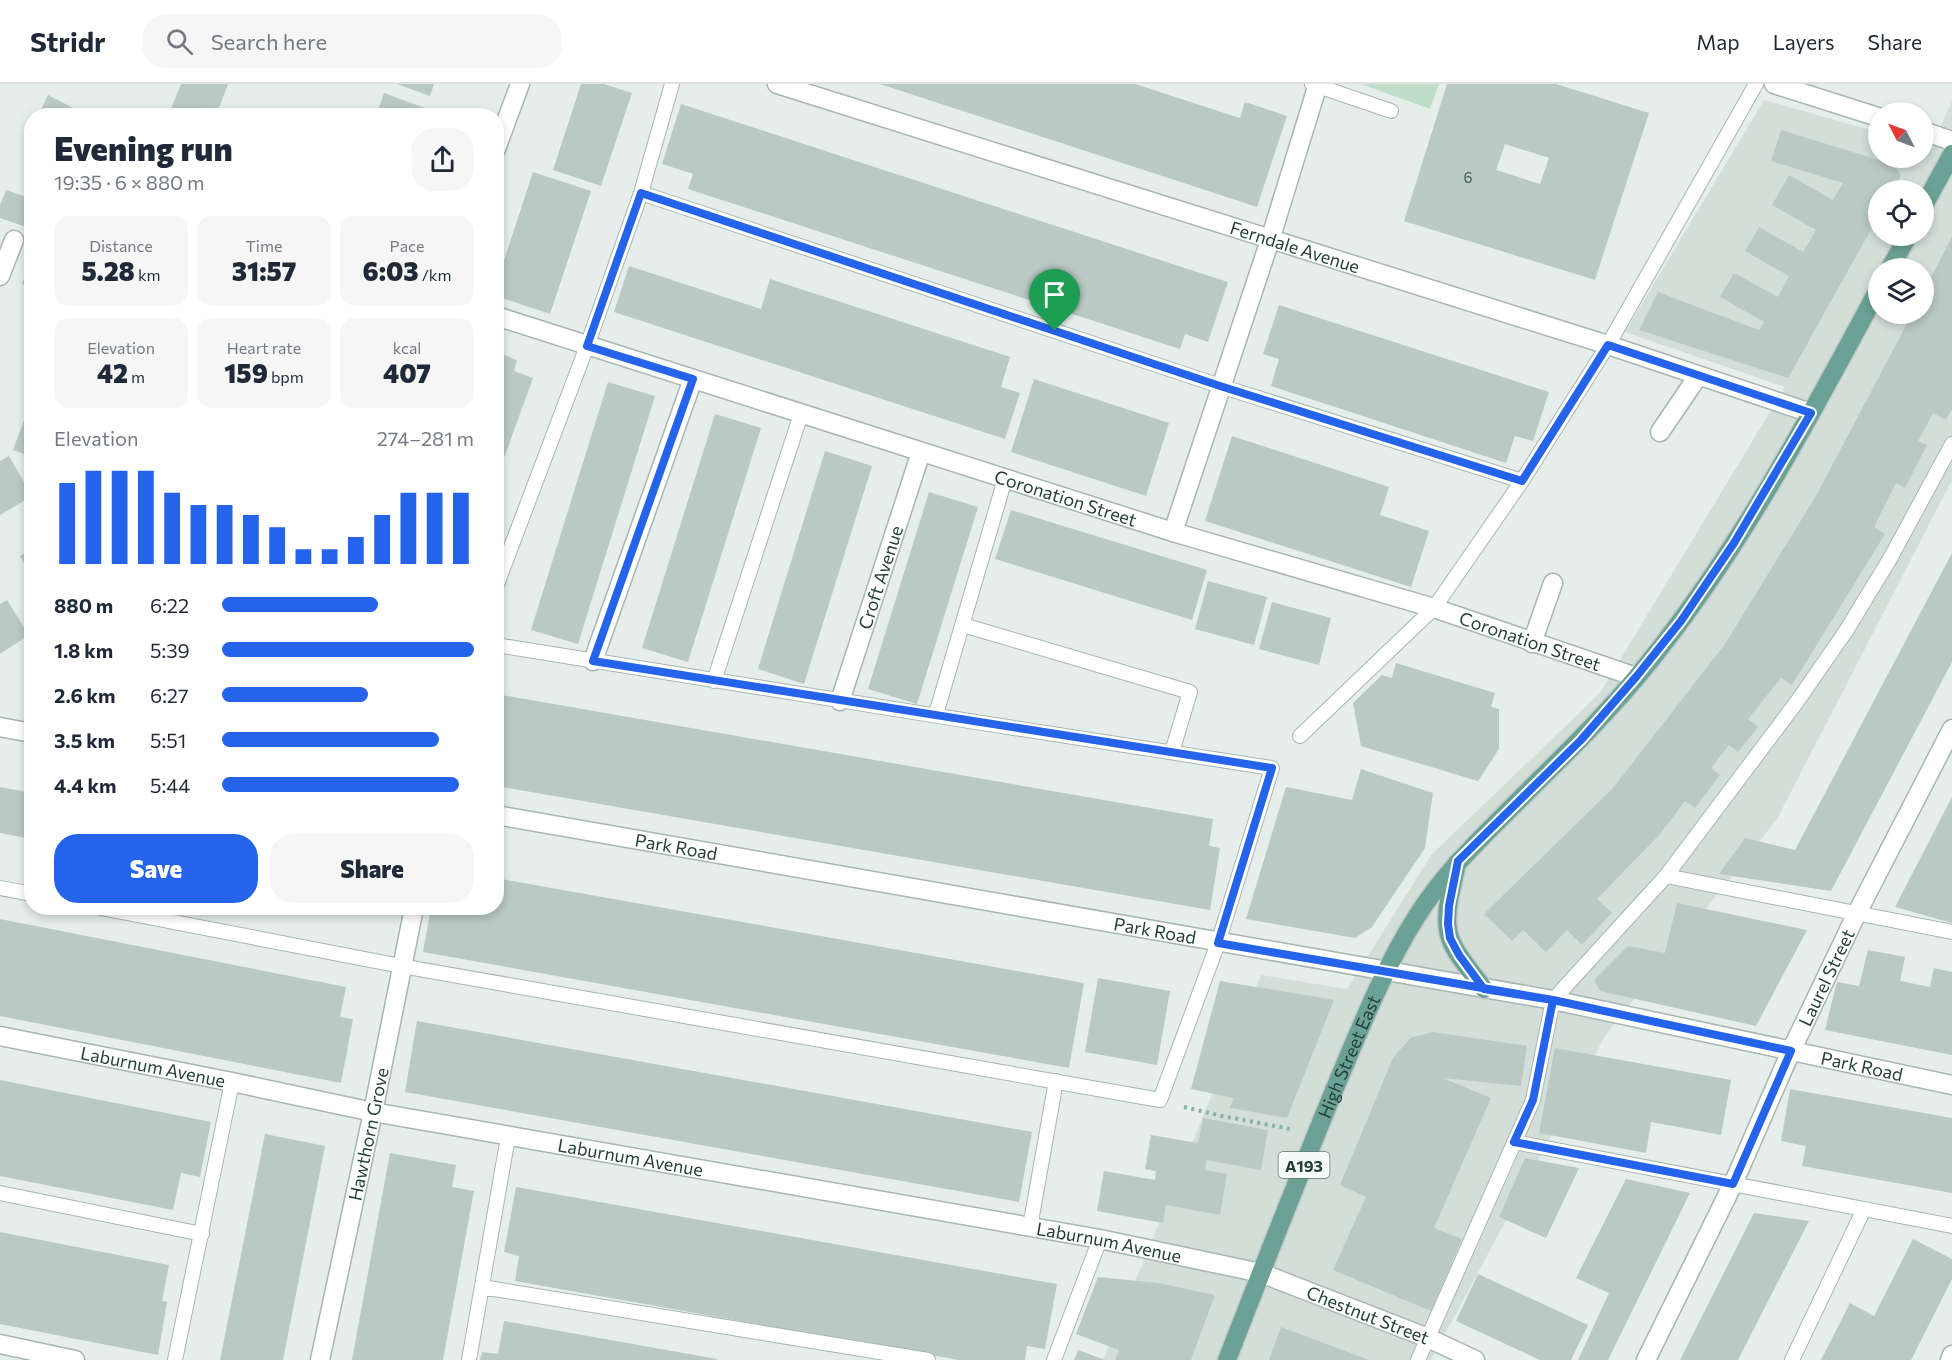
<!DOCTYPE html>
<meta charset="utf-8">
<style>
:root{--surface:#fff;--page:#f6f6f7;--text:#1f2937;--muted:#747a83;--line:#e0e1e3;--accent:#2563eb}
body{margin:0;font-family:Commissioner,sans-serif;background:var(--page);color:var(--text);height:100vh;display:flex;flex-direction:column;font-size:22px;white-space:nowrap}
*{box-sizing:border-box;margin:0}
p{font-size:20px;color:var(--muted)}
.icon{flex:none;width:33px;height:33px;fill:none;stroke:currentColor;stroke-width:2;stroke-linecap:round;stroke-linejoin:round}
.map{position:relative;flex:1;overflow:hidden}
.details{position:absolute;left:24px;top:24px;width:480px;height:807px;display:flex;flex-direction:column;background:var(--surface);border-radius:24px;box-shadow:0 3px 9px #0003}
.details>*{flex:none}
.needle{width:39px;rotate:312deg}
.tools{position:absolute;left:1868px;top:18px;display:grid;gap:12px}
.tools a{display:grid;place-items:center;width:66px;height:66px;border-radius:50%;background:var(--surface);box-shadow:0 3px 9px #0003;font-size:30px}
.pin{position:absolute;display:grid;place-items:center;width:51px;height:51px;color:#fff;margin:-62px -26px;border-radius:50% 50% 50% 0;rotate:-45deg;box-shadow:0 0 6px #0007}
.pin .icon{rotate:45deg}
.round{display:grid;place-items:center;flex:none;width:63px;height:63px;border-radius:24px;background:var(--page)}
.overview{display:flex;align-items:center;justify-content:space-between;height:102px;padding:0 30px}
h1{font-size:33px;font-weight:800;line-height:45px}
.metrics{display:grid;grid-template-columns:repeat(3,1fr);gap:9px;height:102px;padding:6px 30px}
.metrics div{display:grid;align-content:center;border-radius:15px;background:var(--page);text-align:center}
.metrics b{font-size:26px;font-weight:800}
.metrics small{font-size:16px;font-weight:400}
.metrics p{font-size:16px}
.chart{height:168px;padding:12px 30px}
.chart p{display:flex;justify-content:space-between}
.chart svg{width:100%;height:108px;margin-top:6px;stroke:var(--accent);stroke-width:6}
.action{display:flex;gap:12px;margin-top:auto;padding:12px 30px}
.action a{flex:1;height:69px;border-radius:24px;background:var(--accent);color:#fff;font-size:24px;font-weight:800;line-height:69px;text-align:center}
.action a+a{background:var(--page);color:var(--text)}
ul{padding:0 30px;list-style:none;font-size:20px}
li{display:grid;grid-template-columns:96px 72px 1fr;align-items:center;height:45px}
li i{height:15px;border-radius:8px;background:var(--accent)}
header{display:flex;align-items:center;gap:36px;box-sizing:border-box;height:84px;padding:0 30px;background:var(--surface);border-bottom:2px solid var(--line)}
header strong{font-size:28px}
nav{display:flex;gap:33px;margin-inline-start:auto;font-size:21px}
.search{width:420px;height:54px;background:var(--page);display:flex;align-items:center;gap:15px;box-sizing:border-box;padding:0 21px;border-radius:24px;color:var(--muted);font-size:22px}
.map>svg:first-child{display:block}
.built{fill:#d3ded9;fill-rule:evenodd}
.green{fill:#bfdec8}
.building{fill:#bac9c3;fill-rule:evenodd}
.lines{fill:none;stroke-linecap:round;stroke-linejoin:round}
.service-casing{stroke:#a7b6b1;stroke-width:16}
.pedestrian-casing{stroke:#a7b6b1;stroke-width:21}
.minor-casing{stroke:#a7b6b1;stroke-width:21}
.tertiary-casing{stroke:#a7b6b1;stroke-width:21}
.primary-casing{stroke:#c2cac8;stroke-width:21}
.path{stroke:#87b1a4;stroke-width:4;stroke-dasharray:3 4.5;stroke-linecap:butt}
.service{stroke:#fff;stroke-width:14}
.pedestrian{stroke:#fff;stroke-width:18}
.minor{stroke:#fff;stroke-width:18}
.tertiary{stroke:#fff;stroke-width:18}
.primary{stroke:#6ba295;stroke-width:18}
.route-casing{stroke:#fff;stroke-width:12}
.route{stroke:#2563eb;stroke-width:8}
.labels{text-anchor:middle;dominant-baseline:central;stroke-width:4.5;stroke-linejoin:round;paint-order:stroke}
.number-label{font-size:15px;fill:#4a625c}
.shield{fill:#f6faf8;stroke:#637872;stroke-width:1.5}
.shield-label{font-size:16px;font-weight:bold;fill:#244039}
.street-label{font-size:18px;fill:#244039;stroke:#f6faf8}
</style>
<header>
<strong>Stridr</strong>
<div class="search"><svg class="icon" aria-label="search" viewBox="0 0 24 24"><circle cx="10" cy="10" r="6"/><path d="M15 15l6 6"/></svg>Search here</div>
<nav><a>Map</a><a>Layers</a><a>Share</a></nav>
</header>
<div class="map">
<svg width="1952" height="1276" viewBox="0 0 1952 1276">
<rect width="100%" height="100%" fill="#e5eeea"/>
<path class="built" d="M1764,16L1878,48V74H1923V61L1931,63L1952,17V396L1777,735L1605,952L1431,1276H1103L1261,891L1347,905L1432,770L1600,609L1785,303L1625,248ZM1878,106H1923V152H1878ZM1878,184H1923V230H1878Z"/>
<path class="green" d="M1361,0H1439L1430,25Z"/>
<path class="building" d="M181,0H228L216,32H168Z
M397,0H434L430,12Z
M581,0H604L632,9L601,102L553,86Z
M880,0H1135L1240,34L1245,18L1287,32L1257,123Z
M1447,0H1556L1649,29L1595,196L1404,137ZM1505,60L1549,74L1540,100L1496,86Z
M384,9L425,24L422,32H376Z
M48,11L89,32H38Z
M681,20L1228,198L1208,258L1185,250L1180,265L688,105L693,90L662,80Z
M1781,46L1895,81L1901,92L1893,106H1878V133L1788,294L1639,246L1658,208L1759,246L1764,238L1720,213L1734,189L1778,213L1789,192L1745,167L1759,143L1803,168L1816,146L1772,121L1789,91L1833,116L1843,99L1771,77Z
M533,88L591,107L550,230L496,212V201Z
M6,106L32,115V145L0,134V121Z
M1952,153V325L1946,336L1933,329L1918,357L1927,361L1905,404L1896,399L1874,443L1885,450L1792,601L1781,594L1748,635L1758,643L1738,668L1729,661L1711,684L1720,691L1695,724L1685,717L1661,749L1597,815L1612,829L1582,861L1567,846L1546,868L1523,846L1512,857L1484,830L1613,704L1725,560L1816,412L1912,230H1923V209Z
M31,174H32V204L22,200Z
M629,182L761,225L770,195L1010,273L1001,303L1020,309L1005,355L614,228Z
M1279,221L1549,308L1533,357L1515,352L1506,379L1271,302L1279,275L1263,270Z
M496,268L517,276L514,287L533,294L497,393Z
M1034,295L1169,339L1146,412L1011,368Z
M608,298L655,312L578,560L531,546Z
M31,317H32V373L13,366Z
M715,330L761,344L688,578L642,564Z
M1232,352L1389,403L1380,431L1429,447L1411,503L1205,437Z
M825,367L872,382L804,600L758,585Z
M9,372L32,412L0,431V377Z
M929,408L978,423L917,620L868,605Z
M1011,426L1207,486L1192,536L995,475Z
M32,465V493L20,472Z
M1952,469V578L1831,807L1719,790L1745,754L1795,766Z
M1208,497L1267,513L1254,561L1195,545Z
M7,516L29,551L0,570V520Z
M1272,518L1331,534L1319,581L1259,565Z
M1396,579L1495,609L1491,623L1499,625V665L1478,697L1361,662L1353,619L1382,591L1392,594Z
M496,610L1213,735L1209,762L1220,764L1210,826L496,702Z
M1361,685L1433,709L1425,764L1372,843L1355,854L1246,835L1286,703L1352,716Z
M0,703L32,709V755L0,749Z
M1952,713V839L1895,823Z
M496,794L1084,899L1069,984L423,868L431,824H496Z
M1677,819L1807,846L1756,942L1600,907L1594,896L1628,862L1665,869Z
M0,835L346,903L340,933L353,935L341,999L0,932Z
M1868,866L1905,873L1900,897L1930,903L1934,884L1952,888V971L1825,946L1837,898L1859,902Z
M1098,894L1170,907L1157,981L1085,968Z
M1220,897L1334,916L1287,1034L1230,1024L1234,1014L1191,1005Z
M417,937L1032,1048L1019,1118L405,1008Z
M1433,948L1527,962L1521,1002L1443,994L1491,1014L1434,1144L1462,1155L1431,1227L1333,1186L1366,1113L1340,1101L1393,974L1410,954Z
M1555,964L1731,996L1721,1051L1651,1038L1646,1069L1539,1049Z
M0,996L211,1038L200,1093L181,1089L173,1126L0,1092Z
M1790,1005L1952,1034V1109L1802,1082L1806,1062L1781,1057Z
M1203,1034L1268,1046L1261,1086L1206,1076L1205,1086L1227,1090L1220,1131L1166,1121L1163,1139L1097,1127L1104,1087L1155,1096L1156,1087L1145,1085L1151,1051L1198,1059Z
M265,1050L325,1062L283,1276H220Z
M390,1069L456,1081L452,1103L474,1107L443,1276H352Z
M1525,1074L1579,1084L1546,1154L1499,1133Z
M1626,1095L1690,1109L1608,1276H1578L1609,1209L1576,1194Z
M516,1103L1057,1200L1045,1265L1027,1262L1025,1276H959L515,1197L519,1172L504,1168Z
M1754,1129L1809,1137L1738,1276H1680Z
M0,1148L169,1181L162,1217L167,1218L158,1271L0,1240Z
M1913,1155L1952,1175V1195L1911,1276H1821L1850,1219L1874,1232Z
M1478,1190L1588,1241L1571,1276H1540L1456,1237Z
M1098,1193L1158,1199L1215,1211L1191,1276H1115L1119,1266L1076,1250Z
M504,1237L717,1275V1276H480L482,1268L498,1270Z
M1281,1243L1369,1276H1269Z
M1078,1266L1105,1276H1074Z"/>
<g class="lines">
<defs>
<path id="service" d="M1312,0L1391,27
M641,109L1220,302L1522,397
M496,503L587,262L641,109L672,0
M963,541L1190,608L1172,668
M714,597L801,330
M936,630L1005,395
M1300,652L1434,524L1522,397L1608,261L1756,0
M1666,792L1952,848
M0,804L32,810
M101,824L401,882L1160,1016L1218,859L1272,684C1013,644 755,604 496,561
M1514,1058L1952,1142
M0,1109L202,1150
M1030,1143L1056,997
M482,1203L928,1276
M175,1276L232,998
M469,1276L508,1053
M1054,1276L1100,1155
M1418,1276L1533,1016L1553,916L1666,792L1796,619L1846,547L1891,473L1952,360
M1792,1276L1864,1125"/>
<g id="pedestrian">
<path d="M593,577L693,295"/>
<path id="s1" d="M840,617L921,368"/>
</g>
<g id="minor">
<path id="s2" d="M777,0L1608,261L1811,329"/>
<path d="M1774,0L1878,33"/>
<path d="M1923,47L1952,57"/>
<path d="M496,65L520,0"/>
<path d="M0,192L14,156"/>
<path id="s3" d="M496,232L1173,448L1434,524L1636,593"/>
<path d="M1660,348L1698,292"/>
<path d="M1173,448L1270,156L1318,0"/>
<path d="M1532,559L1553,499"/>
<path id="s4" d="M0,952L232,998L373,1028L1100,1155L1261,1189L1428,1254L1475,1276"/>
<path d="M0,1260L75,1276"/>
<path id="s5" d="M320,1276L373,1028L414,824"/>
<path id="s6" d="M1646,1276L1733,1100L1791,967L1857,829L1952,645"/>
<path d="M1950,1276L1952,1271"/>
</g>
<g id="tertiary">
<path d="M0,643L32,649"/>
<path id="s7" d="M496,731L1553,916L1952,1001"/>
</g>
<g id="primary">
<path d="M1923,123L1952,70"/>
<path d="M1890,184L1908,152"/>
<path d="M1457,779C1453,801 1442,831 1450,854C1456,872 1473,889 1484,905"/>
<path id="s8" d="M1227,1276C1264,1181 1301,1086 1340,992C1363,938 1385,882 1417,832C1445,788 1481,754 1517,718C1558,677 1599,638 1636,594C1734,477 1806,340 1878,206"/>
</g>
</defs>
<use href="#service" class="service-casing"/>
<use href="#pedestrian" class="pedestrian-casing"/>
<use href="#minor" class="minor-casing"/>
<use href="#tertiary" class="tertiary-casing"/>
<use href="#primary" class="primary-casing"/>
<path class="path" d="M1184,1023L1222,1032L1291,1045"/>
<use href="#service" class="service"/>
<use href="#pedestrian" class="pedestrian"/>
<use href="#minor" class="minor"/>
<use href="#tertiary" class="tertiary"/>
<use href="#primary" class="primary"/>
</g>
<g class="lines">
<defs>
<path id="route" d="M1055,247L641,109L587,262L693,295L593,577L1272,684L1218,859L1553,916L1533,1016L1514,1058L1733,1100L1791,967L1553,916L1484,905L1459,871L1450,854L1448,840L1449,822L1458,777L1581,656L1636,593L1681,537L1734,459L1811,329L1608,261L1522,397L1220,302L1055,247"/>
</defs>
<use href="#route" class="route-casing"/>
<use href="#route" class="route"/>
</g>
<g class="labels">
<g class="number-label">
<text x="1468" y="93">6</text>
</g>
<rect class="shield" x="1278.5" y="1068" width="51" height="26" rx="4.5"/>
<g class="shield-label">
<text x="1304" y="1081">A193</text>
</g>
<g class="street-label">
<text stroke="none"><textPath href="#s2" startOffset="543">Ferndale Avenue</textPath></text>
<text stroke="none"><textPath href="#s3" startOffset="598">Coronation Street</textPath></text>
<text stroke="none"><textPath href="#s1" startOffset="130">Croft Avenue</textPath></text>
<text stroke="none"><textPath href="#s3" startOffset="1084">Coronation Street</textPath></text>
<text stroke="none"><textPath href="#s7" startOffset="183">Park Road</textPath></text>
<text stroke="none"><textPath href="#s7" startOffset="669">Park Road</textPath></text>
<text stroke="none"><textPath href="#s6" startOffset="423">Laurel Street</textPath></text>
<text stroke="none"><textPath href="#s8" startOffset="327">High Street East</textPath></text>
<text stroke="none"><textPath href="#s4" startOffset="156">Laburnum Avenue</textPath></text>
<text stroke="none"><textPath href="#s7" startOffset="1389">Park Road</textPath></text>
<text stroke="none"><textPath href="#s5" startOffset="231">Hawthorn Grove</textPath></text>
<text stroke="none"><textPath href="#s4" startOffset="642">Laburnum Avenue</textPath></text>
<text stroke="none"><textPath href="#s4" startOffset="1128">Laburnum Avenue</textPath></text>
<text stroke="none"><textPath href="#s4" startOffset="1398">Chestnut Street</textPath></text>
</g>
</g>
</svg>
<div class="tools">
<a><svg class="needle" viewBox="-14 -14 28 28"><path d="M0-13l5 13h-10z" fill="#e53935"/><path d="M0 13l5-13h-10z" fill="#747a83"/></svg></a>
<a><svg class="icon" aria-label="locate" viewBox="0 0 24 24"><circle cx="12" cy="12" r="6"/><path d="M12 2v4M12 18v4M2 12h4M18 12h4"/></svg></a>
<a><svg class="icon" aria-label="layers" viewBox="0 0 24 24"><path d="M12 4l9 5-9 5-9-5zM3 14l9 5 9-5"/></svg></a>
</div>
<div class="pin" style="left:1055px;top:247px;background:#1e9e55"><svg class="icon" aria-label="arrive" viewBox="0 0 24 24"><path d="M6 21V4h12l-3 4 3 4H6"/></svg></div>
<section class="details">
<div class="overview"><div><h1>Evening run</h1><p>19:35 · 6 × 880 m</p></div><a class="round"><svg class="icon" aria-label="share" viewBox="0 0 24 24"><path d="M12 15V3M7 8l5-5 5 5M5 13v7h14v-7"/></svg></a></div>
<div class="metrics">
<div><p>Distance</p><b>5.28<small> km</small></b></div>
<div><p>Time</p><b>31:57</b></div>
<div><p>Pace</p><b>6:03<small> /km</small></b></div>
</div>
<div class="metrics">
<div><p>Elevation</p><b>42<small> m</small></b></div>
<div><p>Heart rate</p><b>159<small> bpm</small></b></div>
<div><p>kcal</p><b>407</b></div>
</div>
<div class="chart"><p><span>Elevation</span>274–281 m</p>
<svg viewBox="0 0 160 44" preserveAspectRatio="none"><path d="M5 44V11M15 44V6M25 44V6M35 44V6M45 44V15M55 44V20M65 44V20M75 44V24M85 44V29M95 44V38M105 44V38M115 44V33M125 44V24M135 44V15M145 44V15M155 44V15"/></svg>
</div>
<ul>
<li><b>880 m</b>6:22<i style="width:62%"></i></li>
<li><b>1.8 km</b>5:39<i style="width:100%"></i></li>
<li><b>2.6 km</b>6:27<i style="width:58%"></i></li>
<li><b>3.5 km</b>5:51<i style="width:86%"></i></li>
<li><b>4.4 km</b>5:44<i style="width:94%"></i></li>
</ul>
<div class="action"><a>Save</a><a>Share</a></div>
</section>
</div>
